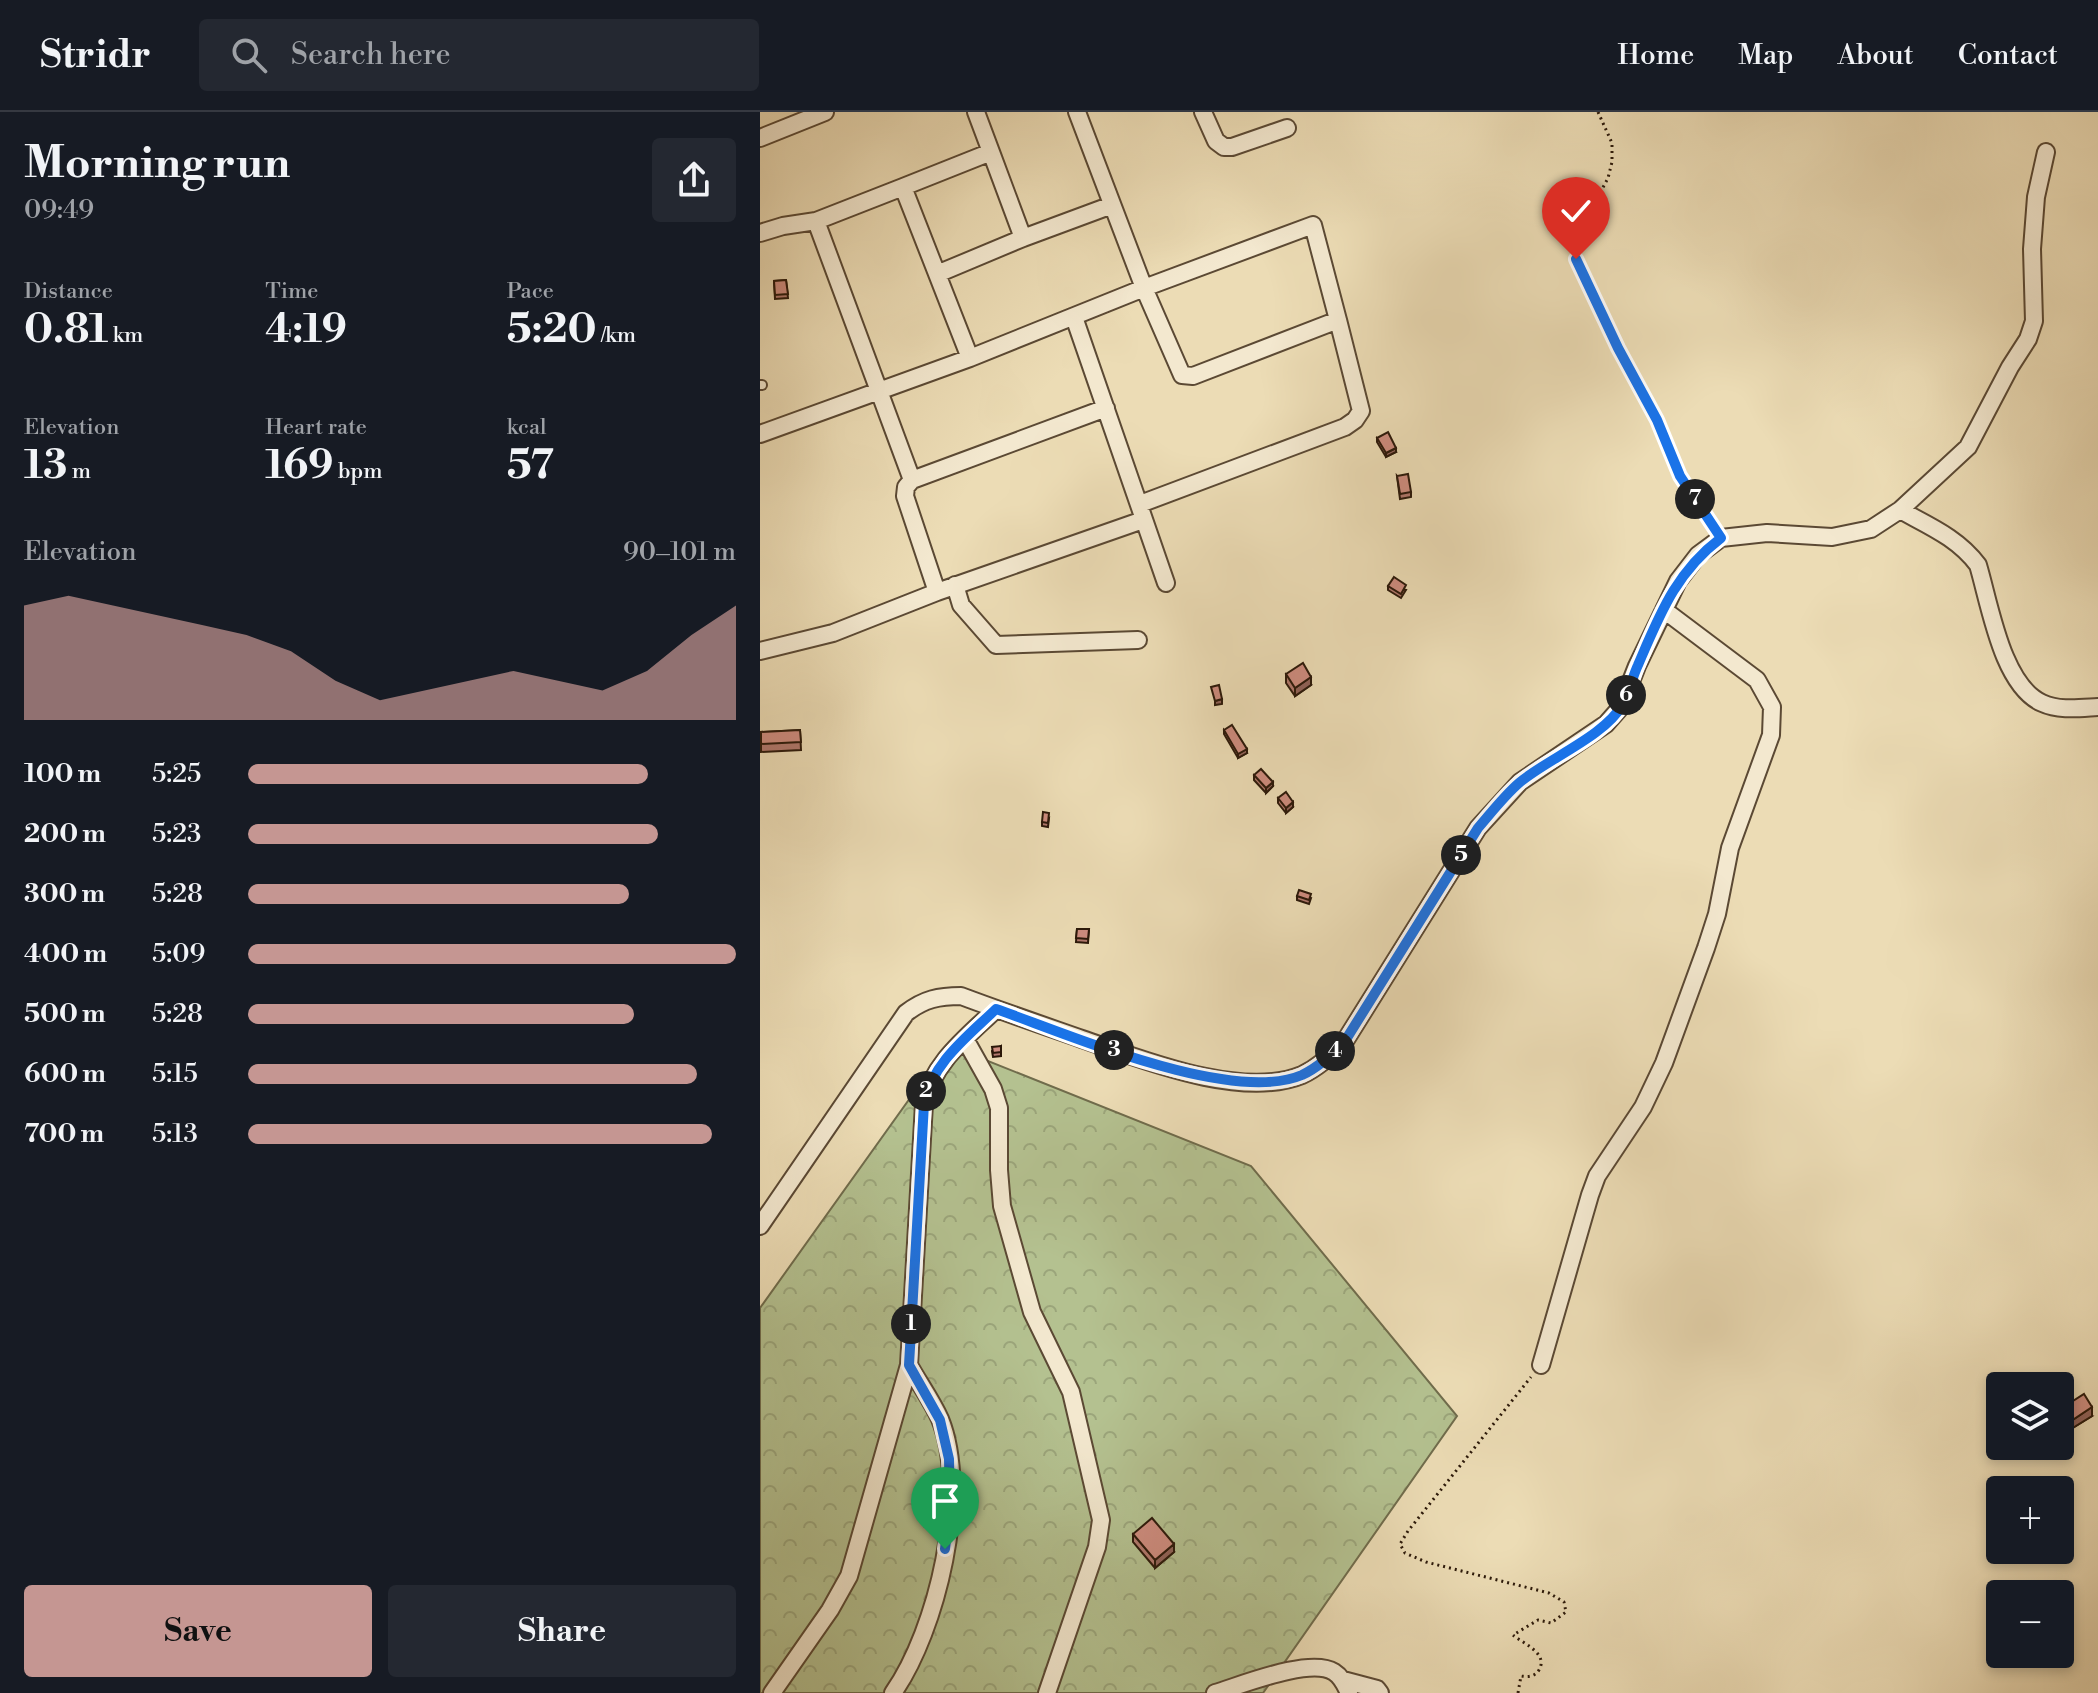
<!DOCTYPE html>
<meta charset="utf-8">
<style>
:root{--surface:#171b24;--page:#242831;--text:#f1f3f6;--muted:#9ea1a6;--line:#363941;--accent:#c59692}
body{margin:0;font-family:"Libre Bodoni",serif;background:var(--page);color:var(--text);height:100vh;display:flex;flex-direction:column;font-size:30px;white-space:nowrap}
*{box-sizing:border-box;margin:0}
p{font-size:26px;color:var(--muted)}
.icon{flex:none;width:44px;height:44px;fill:none;stroke:currentColor;stroke-width:2;stroke-linecap:round;stroke-linejoin:round}
.map{position:relative;flex:1;overflow:hidden}
.details{display:flex;flex-direction:column;background:var(--surface);width:760px}
.details>*{flex:none}
.buttons{position:absolute;left:1226px;top:1260px;display:grid;gap:16px}
.buttons a{display:grid;place-items:center;width:88px;height:88px;border-radius:8px;background:var(--surface);box-shadow:0 4px 12px #0003;font-size:40px}
.pin{position:absolute;display:grid;place-items:center;width:68px;height:68px;color:#fff;margin:-82px -34px;border-radius:50% 50% 50% 0;rotate:-45deg;box-shadow:0 0 8px #0007}
.pin .icon{rotate:45deg}
.km{position:absolute;width:40px;height:40px;margin:-20px;border-radius:50%;background:#222;color:#fff;font-size:22px;line-height:40px;text-align:center}
.round{display:grid;place-items:center;flex:none;width:84px;height:84px;border-radius:8px;background:var(--page)}
.headline{display:flex;align-items:center;justify-content:space-between;height:136px;padding:0 24px}
h1{font-size:44px;font-weight:800;line-height:60px}
.metrics{display:grid;grid-template-columns:repeat(3,1fr);gap:12px;height:136px;padding:8px 24px}
.metrics div{display:grid;align-content:center}
.metrics b{font-size:40px;font-weight:800}
.metrics small{font-size:22px;font-weight:400}
.metrics p{font-size:22px}
.chart{height:224px;padding:16px 24px}
.chart p{display:flex;justify-content:space-between}
.chart svg{width:100%;height:144px;margin-top:8px;fill:var(--accent);opacity:.7}
.primary-button{display:flex;gap:16px;margin-top:auto;padding:16px 24px}
.primary-button a{flex:1;height:92px;border-radius:8px;background:var(--accent);color:#111;font-size:32px;font-weight:800;line-height:92px;text-align:center}
.primary-button a+a{background:var(--page);color:var(--text)}
ul{padding:0 24px;list-style:none;font-size:26px}
li{display:grid;grid-template-columns:128px 96px 1fr;align-items:center;height:60px}
li i{height:20px;border-radius:10px;background:var(--accent)}
header{display:flex;align-items:center;gap:48px;box-sizing:border-box;height:112px;padding:0 40px;background:var(--surface);border-bottom:2px solid var(--line)}
header strong{font-size:38px}
nav{display:flex;gap:44px;margin-inline-start:auto;font-size:28px}
.search{width:560px;height:72px;background:var(--page);display:flex;align-items:center;gap:20px;box-sizing:border-box;padding:0 28px;border-radius:8px;color:var(--muted);font-size:30px}
main{display:flex;flex:1;min-height:0}
.map>svg:first-child{display:block}
.forest{fill:url(#forest-crowns);stroke:#706c4c;stroke-width:2}
.lines{fill:none;stroke-linecap:round;stroke-linejoin:round}
.service-casing{stroke:#5b4934;stroke-width:12}
.minor-casing{stroke:#5b4934;stroke-width:20}
.path{stroke:#2b1809;stroke-width:3;stroke-dasharray:2 4;stroke-linecap:butt}
.service{stroke:#f3e8cf;stroke-width:8}
.minor{stroke:#f3e8cf;stroke-width:16}
.wall{fill:#b1786d;stroke:#2b1809;stroke-width:2}
.shaded-wall{fill:#906259;stroke:#2b1809;stroke-width:2}
.building{fill:#ce8c7f;stroke:#2b1809;stroke-width:2}
.route-casing{stroke:#fff;stroke-width:16}
.route{stroke:#1a73e8;stroke-width:10}
</style>
<header>
<strong>Stridr</strong>
<div class="search"><svg class="icon" aria-label="search" viewBox="0 0 24 24"><circle cx="10" cy="10" r="6"/><path d="M15 15l6 6"/></svg>Search here</div>
<nav><a>Home</a><a>Map</a><a>About</a><a>Contact</a></nav>
</header>
<main>
<section class="details">
<div class="headline"><div><h1>Morning run</h1><p>09:49</p></div><a class="round"><svg class="icon" aria-label="share" viewBox="0 0 24 24"><path d="M12 15V3M7 8l5-5 5 5M5 13v7h14v-7"/></svg></a></div>
<div class="metrics">
<div><p>Distance</p><b>0.81<small> km</small></b></div>
<div><p>Time</p><b>4:19</b></div>
<div><p>Pace</p><b>5:20<small> /km</small></b></div>
</div>
<div class="metrics">
<div><p>Elevation</p><b>13<small> m</small></b></div>
<div><p>Heart rate</p><b>169<small> bpm</small></b></div>
<div><p>kcal</p><b>57</b></div>
</div>
<div class="chart"><p><span>Elevation</span>90–101 m</p>
<svg viewBox="0 0 160 44" preserveAspectRatio="none"><path d="M0 44V9L10 6L20 9L30 12L40 15L50 18L60 23L70 32L80 38L90 35L100 32L110 29L120 32L130 35L140 29L150 18L160 9V44z"/></svg>
</div>
<ul>
<li><b>100 m</b>5:25<i style="width:82%"></i></li>
<li><b>200 m</b>5:23<i style="width:84%"></i></li>
<li><b>300 m</b>5:28<i style="width:78%"></i></li>
<li><b>400 m</b>5:09<i style="width:100%"></i></li>
<li><b>500 m</b>5:28<i style="width:79%"></i></li>
<li><b>600 m</b>5:15<i style="width:92%"></i></li>
<li><b>700 m</b>5:13<i style="width:95%"></i></li>
</ul>
<div class="primary-button"><a>Save</a><a>Share</a></div>
</section>
<div class="map">
<svg width="1338" height="1581" viewBox="0 0 1338 1581">
<defs>
<pattern id="forest-crowns" width="20" height="18" patternUnits="userSpaceOnUse" patternTransform="scale(2)"><rect width="20" height="18" fill="#b4c190"/><path d="M2 6a3 3 0 1 1 6 0M12 15a3 3 0 1 1 6 0" fill="none" stroke="#9ba57b"/></pattern>
</defs>
<rect width="100%" height="100%" fill="#ecdcb5"/>
<filter id="stains"><feTurbulence type="fractalNoise" baseFrequency=".0025" numOctaves="4"/><feColorMatrix values="0 0 0 0 .2 0 0 0 0 .09 0 0 0 0 .02 0 0 0 .5 -.17"/></filter>
<radialGradient id="worn" r=".72"><stop offset=".6" stop-color="#630" stop-opacity="0"/><stop offset="1" stop-color="#630" stop-opacity=".3"/></radialGradient>
<path class="forest" d="M188,933L491,1054L697,1304L503,1581H0V1196Z"/>
<g class="lines">
<defs>
<path id="service" d="M0,273H2"/>
<path id="minor" d="M443,0L456,29L464,35H472L527,16
M0,26L65,0
M56,109L152,368
M553,113L578,208L433,264L422,263L384,176Z
M0,121L23,114L56,109L143,75
M263,126L352,93
M177,162L263,126L231,40
M314,205L406,471
M210,246L143,75L231,40L216,0
M0,322L210,246L384,176L317,0
M380,392L585,315L595,308L601,299L578,208
M1140,398C1169,414 1198,426 1218,453C1230,493 1242,573 1282,591C1299,599 1320,596 1338,595
M195,473L201,493L236,533L378,528
M177,480L145,384L146,375L152,368L346,296
M0,539L73,521L177,480L383,408
M205,927L233,977L239,996V1058L242,1094L272,1200L311,1280L341,1408L337,1435L287,1581
M0,1114L146,901C164,887 179,884 201,884C241,899 282,913 322,927C381,947 481,988 542,963C559,955 572,943 585,929L718,716L760,670L846,612L861,595L877,554L918,469L938,443L961,426L1007,421L1072,425L1111,417L1140,398L1208,335L1250,255L1268,227L1274,209L1272,137L1276,85L1286,40
M781,1253L830,1083L837,1064L883,995L904,951L946,836L957,802L970,736L1011,623L1012,595L997,568L904,498
M583,1568L617,1577L620,1581
M12,1581L70,1498L89,1464L149,1253L164,992C172,951 207,925 236,897
M133,1581C177,1518 210,1381 180,1307C172,1289 159,1271 149,1253
M455,1581C482,1573 550,1545 574,1560C582,1565 585,1573 589,1581"/>
</defs>
<use href="#service" class="service-casing"/>
<use href="#minor" class="minor-casing"/>
<path class="path" d="M838,0L852,31V50L848,66L815,128L816,147L858,236L897,308L920,364L952,413
M758,1581L761,1564C767,1565 775,1565 779,1558C789,1541 762,1531 753,1523L778,1508L791,1511L806,1500L804,1490L789,1481L666,1450L645,1441L640,1432L648,1419L771,1265"/>
<use href="#service" class="service"/>
<use href="#minor" class="minor"/>
</g>
<path class="wall" d="M26,168L28,186L15,187L14,169Z
M617,326L636,340L626,345L617,330Z
M637,364L651,380V385L640,387Z
M628,474L646,478L641,486L628,478Z
M526,562L551,573L535,584L526,571Z
M40,618L41,638L1,640V620Z
M464,618L487,641L478,646L464,622Z
M494,663L513,674L506,681L494,668Z
M518,686L533,695L526,701L518,691Z
M289,706L288,715L282,714V710Z
M537,784L551,786L549,792L537,788Z
M317,817H329L328,831L316,830Z
M241,934V944L233,945L232,939Z
M1302,1296L1332,1304L1311,1317L1302,1305Z
M373,1422L414,1440L395,1456L373,1430Z"/>
<path class="shaded-wall" d="M636,336V340L626,345V341Z
M551,565V573L535,584V576Z
M462,587V592L455,593V589Z
M487,637V641L478,646V642Z
M513,670V674L506,681V676Z
M533,690V695L526,701V696Z
M1332,1295V1304L1311,1317V1309Z
M414,1432V1440L395,1456V1448Z"/>
<path class="building" d="M26,168L28,182L15,183L14,169Z
M628,320L636,336L626,341L617,326Z
M648,362L651,380L640,382L637,364Z
M634,465L646,473L641,482L628,474Z
M543,551L551,565L535,576L526,562Z
M459,573L462,587L455,589L451,575Z
M472,613L487,637L478,642L464,618Z
M40,618L41,630L1,632V620Z
M501,657L513,670L506,676L494,663Z
M526,680L533,690L526,696L518,686Z
M283,700L289,701L288,711L282,710Z
M539,778L551,782L549,788L537,784Z
M317,817H329L328,827L316,826Z
M241,934V940L233,941L232,935Z
M1324,1282L1332,1295L1311,1309L1302,1296Z
M392,1406L414,1432L395,1448L373,1422Z"/>
<g class="lines">
<defs>
<path id="route" d="M185,1437L190,1396L189,1347L180,1308L149,1253L164,992C172,951 207,925 236,897C308,922 471,993 542,963C559,955 572,943 585,929L718,716C731,701 744,684 759,671C787,647 845,624 862,593C869,581 872,566 878,553C900,502 916,460 961,426L920,364L897,308L858,236L816,147"/>
</defs>
<use href="#route" class="route-casing"/>
<use href="#route" class="route"/>
</g>
<rect width="100%" height="100%" filter="url(#stains)"/>
<rect width="100%" height="100%" fill="url(#worn)"/>
</svg>
<div class="buttons">
<a><svg class="icon" aria-label="layers" viewBox="0 0 24 24"><path d="M12 4l9 5-9 5-9-5zM3 14l9 5 9-5"/></svg></a>
<a>+</a>
<a>−</a>
</div>
<div class="pin" style="left:185px;top:1437px;background:#1e9e55"><svg class="icon" aria-label="arrive" viewBox="0 0 24 24"><path d="M6 21V4h12l-3 4 3 4H6"/></svg></div>
<div class="pin" style="left:816px;top:147px;background:#d93025"><svg class="icon" aria-label="check" viewBox="0 0 24 24"><path d="M5 12l5 5 9-10"/></svg></div>
<b class="km" style="left:151px;top:1212px">1</b>
<b class="km" style="left:166px;top:979px">2</b>
<b class="km" style="left:354px;top:938px">3</b>
<b class="km" style="left:575px;top:939px">4</b>
<b class="km" style="left:701px;top:743px">5</b>
<b class="km" style="left:866px;top:583px">6</b>
<b class="km" style="left:935px;top:387px">7</b>
</div>
</main>
